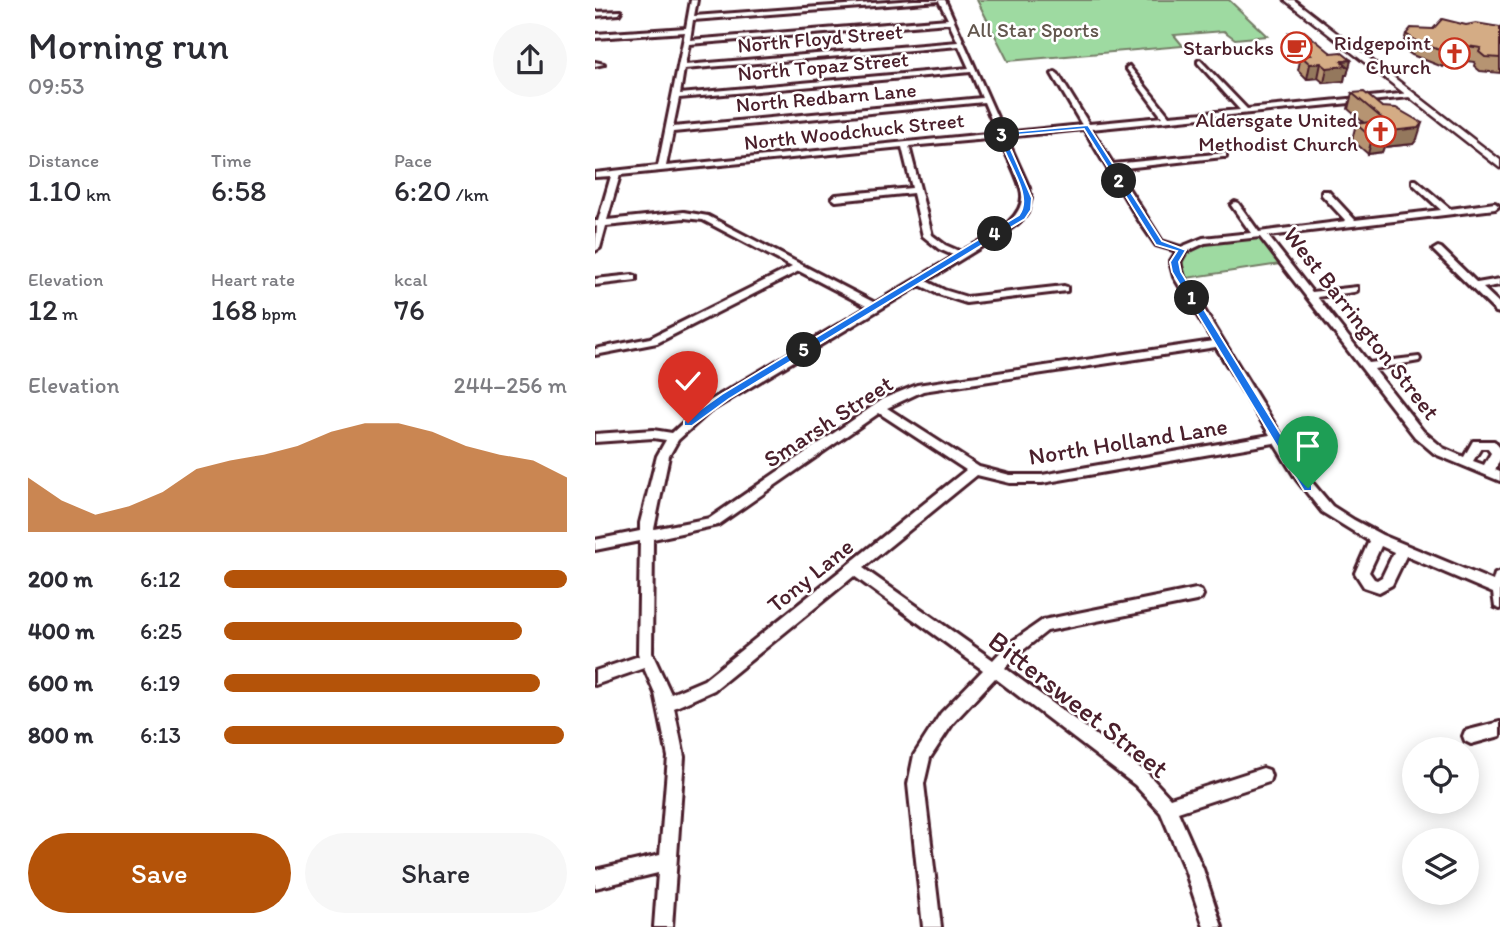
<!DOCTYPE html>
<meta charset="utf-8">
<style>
:root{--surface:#fff;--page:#f7f7f7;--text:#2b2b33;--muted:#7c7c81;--accent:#b45309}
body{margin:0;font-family:Itim,sans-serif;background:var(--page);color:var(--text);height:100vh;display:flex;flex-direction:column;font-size:26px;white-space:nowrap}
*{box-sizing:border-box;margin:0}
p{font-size:23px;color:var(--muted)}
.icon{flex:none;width:38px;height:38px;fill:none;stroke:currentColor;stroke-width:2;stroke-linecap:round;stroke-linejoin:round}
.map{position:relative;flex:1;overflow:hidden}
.sheet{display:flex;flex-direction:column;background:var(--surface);width:595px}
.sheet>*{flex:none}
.buttons{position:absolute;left:807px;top:737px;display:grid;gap:14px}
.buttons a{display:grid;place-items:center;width:77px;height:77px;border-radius:50%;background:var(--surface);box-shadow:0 4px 18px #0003;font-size:35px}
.pin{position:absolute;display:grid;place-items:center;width:60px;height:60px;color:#fff;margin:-72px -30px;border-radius:50% 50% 50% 0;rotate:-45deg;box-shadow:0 0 7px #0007}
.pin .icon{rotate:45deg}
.km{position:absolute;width:35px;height:35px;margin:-18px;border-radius:50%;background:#222;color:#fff;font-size:19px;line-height:35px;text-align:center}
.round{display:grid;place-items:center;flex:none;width:74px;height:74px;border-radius:37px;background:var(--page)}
.head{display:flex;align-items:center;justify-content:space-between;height:119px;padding:0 28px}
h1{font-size:38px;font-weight:600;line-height:52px}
.figures{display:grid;grid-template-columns:repeat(3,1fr);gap:10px;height:119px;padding:7px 28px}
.figures div{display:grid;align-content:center}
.figures b{font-size:30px;font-weight:600}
.figures small{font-size:19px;font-weight:400}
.figures p{font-size:19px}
.chart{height:196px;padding:14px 28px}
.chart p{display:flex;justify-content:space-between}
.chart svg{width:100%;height:126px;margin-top:7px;fill:var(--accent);opacity:.7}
.action{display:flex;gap:14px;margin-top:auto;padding:14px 28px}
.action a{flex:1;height:80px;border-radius:42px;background:var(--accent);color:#fff;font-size:28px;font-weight:600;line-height:80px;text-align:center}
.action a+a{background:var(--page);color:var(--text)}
ul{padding:0 28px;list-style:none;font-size:23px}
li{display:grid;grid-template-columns:112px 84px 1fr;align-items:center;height:52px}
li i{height:18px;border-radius:9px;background:var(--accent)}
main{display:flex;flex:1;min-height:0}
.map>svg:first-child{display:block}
.green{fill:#9edaa1;stroke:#747c66;stroke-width:2}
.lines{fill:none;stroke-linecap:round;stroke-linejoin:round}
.minor-casing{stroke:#4a1f2b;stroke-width:6}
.secondary-casing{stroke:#4a1f2b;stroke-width:5}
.minor{fill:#fff;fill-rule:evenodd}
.secondary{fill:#fff;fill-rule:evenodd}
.wall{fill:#b69472;stroke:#4a1f2b;stroke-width:2}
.shaded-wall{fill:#94785d;stroke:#4a1f2b;stroke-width:2}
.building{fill:#d4ac85;stroke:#4a1f2b;stroke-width:2}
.route{fill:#1a73e8;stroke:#fff;stroke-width:2}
.labels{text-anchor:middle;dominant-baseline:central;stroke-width:5;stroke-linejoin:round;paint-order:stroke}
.far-park-label{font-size:21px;fill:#63574e;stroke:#fff}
.far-street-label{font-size:21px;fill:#4a1f2b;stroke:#fff}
.far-poi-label{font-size:21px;fill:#4a1f2b;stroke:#fff;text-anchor:end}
.street-label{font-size:24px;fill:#4a1f2b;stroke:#fff}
.near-street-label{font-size:28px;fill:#4a1f2b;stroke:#fff}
</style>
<main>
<section class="sheet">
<div class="head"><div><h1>Morning run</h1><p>09:53</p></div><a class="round"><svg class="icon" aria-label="share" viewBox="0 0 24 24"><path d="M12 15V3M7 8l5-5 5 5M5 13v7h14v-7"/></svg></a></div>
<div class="figures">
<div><p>Distance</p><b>1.10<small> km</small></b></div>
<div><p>Time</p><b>6:58</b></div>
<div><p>Pace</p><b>6:20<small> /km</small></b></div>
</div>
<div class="figures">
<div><p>Elevation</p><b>12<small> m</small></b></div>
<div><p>Heart rate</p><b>168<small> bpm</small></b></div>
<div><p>kcal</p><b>76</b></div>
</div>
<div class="chart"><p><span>Elevation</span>244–256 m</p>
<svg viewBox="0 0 160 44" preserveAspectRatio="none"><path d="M0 44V25L10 33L20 38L30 35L40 30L50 22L60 19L70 17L80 14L90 9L100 6L110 6L120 9L130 14L140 17L150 19L160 25V44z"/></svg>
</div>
<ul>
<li><b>200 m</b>6:12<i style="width:100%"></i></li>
<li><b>400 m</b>6:25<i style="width:87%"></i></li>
<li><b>600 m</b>6:19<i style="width:92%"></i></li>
<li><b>800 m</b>6:13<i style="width:99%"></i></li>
</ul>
<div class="action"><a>Save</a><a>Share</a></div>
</section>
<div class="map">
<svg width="905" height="927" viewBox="0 0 905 927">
<rect width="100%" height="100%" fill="#fff"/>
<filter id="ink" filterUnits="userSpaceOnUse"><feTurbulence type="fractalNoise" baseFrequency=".0143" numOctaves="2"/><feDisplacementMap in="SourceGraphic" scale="14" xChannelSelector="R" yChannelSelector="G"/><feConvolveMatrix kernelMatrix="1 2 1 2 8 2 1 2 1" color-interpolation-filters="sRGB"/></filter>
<g filter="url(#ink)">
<path class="green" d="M382,0H634L672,36L640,39L629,31L579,35L588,46L413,61Z
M664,238L685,264L592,278C570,239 640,241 664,238Z"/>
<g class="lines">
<defs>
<path id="minor" d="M96,0H102L99,16L319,0H350L409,133L487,125L457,74L460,72L463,74L494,124L567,117L531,68L534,66L574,116L645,110L603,63V61L605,60L652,109L815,93L819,95L815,97L496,129L518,164L631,153V157H628L521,169L567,241L586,247L608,238L656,233L636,205L640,202L643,203L664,232L751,221L727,195V191H733L760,220L846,210L818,184V180H821L855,209L900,203L904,206L900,209L673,236L717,292L762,287V291L759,292L722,297L774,363L824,357L825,359L824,361L779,369L828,431L848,448L869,457L878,441H899L905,448V459L900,470L905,472V481L840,454L820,437L665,237L610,243L591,252L585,262L589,277L710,474L737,506L759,520L787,535L898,581L900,574L905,572V609L900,607L898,593L811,556L797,585L784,592L769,587L760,573L774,541L727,512L702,480L679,443L447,483H415L382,475L268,568L398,660L412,645L448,620L601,589L606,591L608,595L606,599L601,601L452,631L422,655L410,668L552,773L575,798L668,768L674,770L676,776L674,782L583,812L608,869L627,927H609L590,870L566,813L540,785L400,678L358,723L335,758L329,784L346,927H328L313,784L319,755L346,713L388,670L259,576L119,690L79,708L89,757L77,927H59L63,873L0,888V870L65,855L73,757L60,693L49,668L0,685V671L44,656L43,653L45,541L0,550V540L45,531V523L62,456L71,440L58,438L0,442V434L58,430L77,433L106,406L273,307L204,271L62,343L0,355V349L55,338L197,267L108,220L89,218L11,226L5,248L0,251L2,226L0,227V221H3L16,176L0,177V173L63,166L90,32L0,38V34L91,28ZM344,1L353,19L95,40L98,20ZM354,23L363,42L90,65L94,44ZM364,46L374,68L85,94L89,69ZM376,72L387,98L78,127L84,98ZM389,102L402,133L71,166L78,132ZM489,129L541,216L561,245L582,251L575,262L579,277L618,341L322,385L290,398L115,518L59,529L74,456L83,440L114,412L325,285L343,294L371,303L472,291V287L469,286L372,297L349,290L331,281L412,231L426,221L432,213L436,198L434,188L411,137ZM404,138C411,154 421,171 426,189C435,220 388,239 366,252L350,245L337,235L314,146ZM307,147L317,188L241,195L237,198L241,201L318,193L328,236L344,249L360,256L280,303L113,216L89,212L12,220L25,175ZM621,347L675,435L447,475H415L384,467L292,408L328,391ZM284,413L371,470L109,680L76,694L57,653L58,539L123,525ZM886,448H892L896,453L889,465L878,461ZM786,546L799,552L787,577L782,580L779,579L774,572Z
M26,11L24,14L0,16V12Z
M0,62L9,64L0,66Z
M843,247L846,248L882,283L905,279V285L888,288L905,304V313L901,312L840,252L838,250Z
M38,275L41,276V280L0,285V279Z
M905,722V736L876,744L870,741L868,736L870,731Z"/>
<path id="secondary" d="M690,0H699L905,160V168Z"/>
</defs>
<use href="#minor" class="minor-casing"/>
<use href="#secondary" class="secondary-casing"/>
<use href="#minor" class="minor"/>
<use href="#secondary" class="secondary"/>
</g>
<path class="wall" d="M871,25L905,27V73L885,71L879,66L880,62L854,59L848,67L817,55L807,48L811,34L838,29Z
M694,33L736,53L756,60L752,75H750L749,81L729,83L723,78L712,79L703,70L705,61L691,47Z
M757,93L822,139L818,144L789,147L787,152L773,154L757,140L761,124L769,123L753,109Z"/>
<path class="shaded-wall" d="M859,44L854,59L848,67L852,53Z
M756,60L752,75H750L749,81L729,83L732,68L746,61Z
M726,63L723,78L712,79L715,64Z
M827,123L822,139L818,144L789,147L787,152L773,154L777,138L787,132Z"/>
<path class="building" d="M847,19L871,25L881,23L905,27V58L890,57L884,52L886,48L859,44L852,53L821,41L811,34L816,28L838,29Z
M709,31L736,53L746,52L756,60L746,61L752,66L732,68L726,63L715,64L706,56L716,55L694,33Z
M769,92L787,107L801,108L827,123L823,128L787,132L792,136L777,138L761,124L789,120L757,93Z"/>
</g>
<path class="route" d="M493,125L567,241L591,250L584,262L586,272L717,485V491H709L577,272L575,262L582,251L561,245L489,129L410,136L437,198L436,210L430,219L134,399L97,426H89V421L127,394L424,215C440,194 406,156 404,133Z"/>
<defs>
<symbol id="cafe-ring" viewBox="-11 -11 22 22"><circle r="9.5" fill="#fff" stroke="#c8321e" stroke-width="1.5"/><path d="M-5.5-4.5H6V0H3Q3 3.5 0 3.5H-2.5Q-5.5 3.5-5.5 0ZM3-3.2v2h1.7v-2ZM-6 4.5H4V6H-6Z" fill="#c8321e"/></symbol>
<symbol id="church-ring" viewBox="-11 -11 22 22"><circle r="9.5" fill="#fff" stroke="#c8321e" stroke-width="1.5"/><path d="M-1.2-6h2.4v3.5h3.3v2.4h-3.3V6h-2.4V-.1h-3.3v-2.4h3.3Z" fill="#c8321e"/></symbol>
</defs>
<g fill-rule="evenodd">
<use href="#cafe-ring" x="684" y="30" width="35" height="35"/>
<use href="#church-ring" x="842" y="36" width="35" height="35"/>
<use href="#church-ring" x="768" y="114" width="35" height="35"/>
</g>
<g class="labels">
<g class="far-park-label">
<text x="438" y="29">All Star Sports</text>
</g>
<g class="far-street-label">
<text transform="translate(225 38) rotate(-5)">North Floyd Street</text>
<text transform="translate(228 66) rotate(-5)">North Topaz Street</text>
<text transform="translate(231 97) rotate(-5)">North Redbarn Lane</text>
<text transform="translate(259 131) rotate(-6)">North Woodchuck Street</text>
</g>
<g class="far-poi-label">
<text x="836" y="42">Ridgepoint<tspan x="836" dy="24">Church</tspan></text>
<text x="679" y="47">Starbucks</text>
<text x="763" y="119">Aldersgate United<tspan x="763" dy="24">Methodist Church</tspan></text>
</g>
<g class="street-label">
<text transform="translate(767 323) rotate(52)">West Barrington Street</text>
<text transform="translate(233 421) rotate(-33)">Smarsh Street</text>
<text transform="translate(533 441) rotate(-9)">North Holland Lane</text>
<text transform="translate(215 575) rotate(-39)">Tony Lane</text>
</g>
<g class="near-street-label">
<text transform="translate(484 704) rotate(38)">Bittersweet Street</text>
</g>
</g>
</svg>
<div class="buttons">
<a><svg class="icon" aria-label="locate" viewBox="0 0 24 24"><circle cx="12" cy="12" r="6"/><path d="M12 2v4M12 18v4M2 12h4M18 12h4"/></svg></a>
<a><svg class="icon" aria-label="layers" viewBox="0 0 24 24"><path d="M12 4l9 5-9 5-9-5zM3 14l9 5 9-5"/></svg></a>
</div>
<div class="pin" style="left:713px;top:488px;background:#1e9e55"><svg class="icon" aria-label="arrive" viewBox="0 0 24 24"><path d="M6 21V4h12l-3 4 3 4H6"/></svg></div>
<div class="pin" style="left:93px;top:423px;background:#d93025"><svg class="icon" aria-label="check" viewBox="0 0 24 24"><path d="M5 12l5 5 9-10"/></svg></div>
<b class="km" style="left:597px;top:298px">1</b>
<b class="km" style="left:524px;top:181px">2</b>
<b class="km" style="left:407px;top:135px">3</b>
<b class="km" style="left:400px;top:234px">4</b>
<b class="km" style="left:209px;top:350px">5</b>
</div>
</main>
